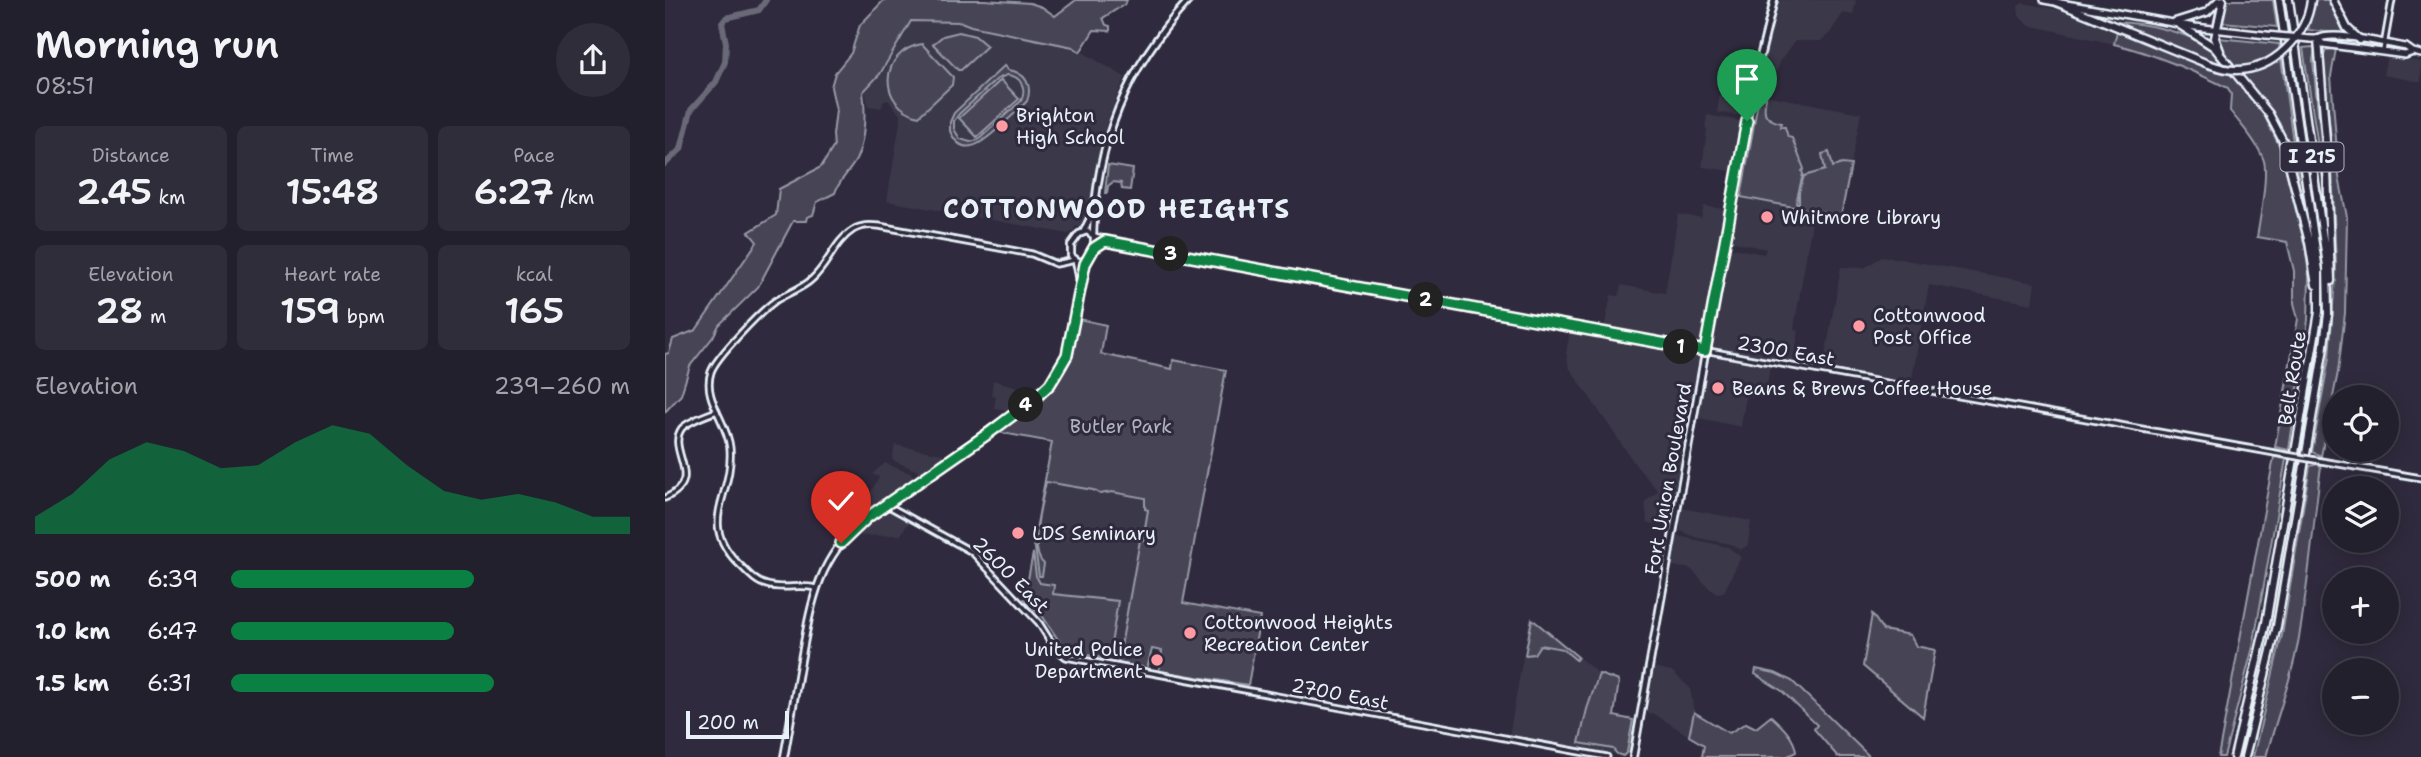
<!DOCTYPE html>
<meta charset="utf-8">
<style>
:root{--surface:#23202e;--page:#2f2d3a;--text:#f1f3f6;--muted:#a3a3aa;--line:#403e4a;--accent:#0b8043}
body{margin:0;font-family:"Shantell Sans",sans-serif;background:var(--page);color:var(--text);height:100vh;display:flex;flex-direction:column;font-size:26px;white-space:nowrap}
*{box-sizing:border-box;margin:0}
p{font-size:23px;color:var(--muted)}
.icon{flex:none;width:38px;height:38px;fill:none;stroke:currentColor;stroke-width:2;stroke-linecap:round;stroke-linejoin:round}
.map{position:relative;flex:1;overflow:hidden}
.details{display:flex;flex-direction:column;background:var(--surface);width:665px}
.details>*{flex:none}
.tools{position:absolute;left:1657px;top:385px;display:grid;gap:14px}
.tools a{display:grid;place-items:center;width:77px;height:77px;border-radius:50%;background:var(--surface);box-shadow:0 4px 18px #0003,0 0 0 2px var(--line);font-size:35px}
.scale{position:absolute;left:21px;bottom:18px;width:103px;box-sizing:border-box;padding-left:7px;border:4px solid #e8f1f8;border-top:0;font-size:19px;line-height:24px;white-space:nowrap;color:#e8f1f8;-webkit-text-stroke:5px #2f2a3d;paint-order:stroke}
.pin{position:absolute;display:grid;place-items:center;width:60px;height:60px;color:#fff;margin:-72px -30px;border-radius:50% 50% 50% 0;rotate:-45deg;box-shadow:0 0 7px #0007}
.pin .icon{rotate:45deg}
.km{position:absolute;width:35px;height:35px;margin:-18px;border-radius:50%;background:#222;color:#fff;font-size:19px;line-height:35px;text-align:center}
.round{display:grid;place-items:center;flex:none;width:74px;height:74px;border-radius:37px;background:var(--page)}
.head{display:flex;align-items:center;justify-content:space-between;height:119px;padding:0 35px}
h1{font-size:38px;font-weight:600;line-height:52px}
.stats{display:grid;grid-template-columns:repeat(3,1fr);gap:10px;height:119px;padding:7px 35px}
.stats div{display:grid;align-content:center;border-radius:10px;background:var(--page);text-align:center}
.stats b{font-size:35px;font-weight:600}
.stats small{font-size:19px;font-weight:400}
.stats p{font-size:19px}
.chart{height:196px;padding:14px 35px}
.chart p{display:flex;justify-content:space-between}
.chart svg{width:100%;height:126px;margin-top:7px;fill:var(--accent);opacity:.7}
ul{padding:0 35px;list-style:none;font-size:23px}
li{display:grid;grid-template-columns:112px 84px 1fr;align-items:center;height:52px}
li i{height:18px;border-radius:9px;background:var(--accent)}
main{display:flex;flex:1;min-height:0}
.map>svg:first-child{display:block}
.built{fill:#3b3749}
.green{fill:#464455;stroke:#979aa6;stroke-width:2;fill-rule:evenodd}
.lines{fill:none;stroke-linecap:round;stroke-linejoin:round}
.river{stroke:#696978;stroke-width:6}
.tertiary-casing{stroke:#e8f1f8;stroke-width:9}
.secondary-casing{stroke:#e8f1f8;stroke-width:10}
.primary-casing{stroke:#e8f1f8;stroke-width:10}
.motorway-casing{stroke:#e8f1f8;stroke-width:11}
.tertiary{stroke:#2f2a3d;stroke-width:3.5}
.secondary{stroke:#2f2a3d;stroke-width:4.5}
.primary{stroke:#2f2a3d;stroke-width:5}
.motorway{stroke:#2f2a3d;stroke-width:6}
.tertiary-bridge-casing{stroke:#e8f1f8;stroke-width:9;stroke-linecap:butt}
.primary-bridge-casing{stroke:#e8f1f8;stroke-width:10;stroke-linecap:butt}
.motorway-bridge-casing{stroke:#e8f1f8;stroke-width:11;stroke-linecap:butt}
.tertiary-bridge{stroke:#2f2a3d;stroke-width:3.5}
.primary-bridge{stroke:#2f2a3d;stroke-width:5}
.motorway-bridge{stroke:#2f2a3d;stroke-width:6}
.route-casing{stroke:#fff;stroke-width:14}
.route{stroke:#0b8043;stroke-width:9}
.poi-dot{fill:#ff9aa2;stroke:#2f2a3d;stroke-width:2.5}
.labels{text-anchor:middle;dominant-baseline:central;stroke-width:6;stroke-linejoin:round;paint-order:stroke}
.shield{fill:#2f2a3d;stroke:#b0b5c0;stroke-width:2}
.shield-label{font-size:18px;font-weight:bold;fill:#e8f1f8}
.poi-label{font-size:19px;fill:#e8f1f8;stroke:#2f2a3d;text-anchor:start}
.street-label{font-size:19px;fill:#e8f1f8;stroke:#2f2a3d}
.park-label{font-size:19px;fill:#afb4bf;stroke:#2f2a3d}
.district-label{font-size:26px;font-weight:bold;letter-spacing:2px;fill:#e8f1f8;stroke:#2f2a3d}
</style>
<main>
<section class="details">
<div class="head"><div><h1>Morning run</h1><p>08:51</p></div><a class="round"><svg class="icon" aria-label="share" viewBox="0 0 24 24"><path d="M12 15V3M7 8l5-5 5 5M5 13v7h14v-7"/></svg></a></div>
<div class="stats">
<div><p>Distance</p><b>2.45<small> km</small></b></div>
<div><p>Time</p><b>15:48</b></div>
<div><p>Pace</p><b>6:27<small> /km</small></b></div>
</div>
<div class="stats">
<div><p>Elevation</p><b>28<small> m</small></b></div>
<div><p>Heart rate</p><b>159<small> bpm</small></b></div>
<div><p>kcal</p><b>165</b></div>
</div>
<div class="chart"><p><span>Elevation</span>239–260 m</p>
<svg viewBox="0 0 160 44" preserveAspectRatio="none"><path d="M0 44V38L10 30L20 18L30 12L40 15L50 21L60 20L70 12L80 6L90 9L100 20L110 29L120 32L130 30L140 33L150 38L160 38V44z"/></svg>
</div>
<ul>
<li><b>500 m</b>6:39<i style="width:61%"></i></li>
<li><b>1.0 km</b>6:47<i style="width:56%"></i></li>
<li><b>1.5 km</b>6:31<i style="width:66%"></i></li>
</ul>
</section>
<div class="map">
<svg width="1756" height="757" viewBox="0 0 1756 757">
<rect width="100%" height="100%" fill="#2f2a3d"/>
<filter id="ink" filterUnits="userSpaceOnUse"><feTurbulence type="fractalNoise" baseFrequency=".0143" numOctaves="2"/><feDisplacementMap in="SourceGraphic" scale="14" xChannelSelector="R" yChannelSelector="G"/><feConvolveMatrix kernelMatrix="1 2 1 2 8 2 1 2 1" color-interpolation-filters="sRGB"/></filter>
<g filter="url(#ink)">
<path class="built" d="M1115,0H1191L1188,15L1178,13L1165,33L1156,41H1130L1115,62L1111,74L1096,71Z
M1358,3L1412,13L1452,29L1449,44L1363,25L1354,16L1353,6Z
M246,21L296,22L306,26L409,47L460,77L441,124L421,225L410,227L408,232L403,234L222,201L236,116L223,100L218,102L217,108L203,106L200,92L220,69Z
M1722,56L1756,62V82L1718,75Z
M1060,58L1086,63L1076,116L1052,112Z
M1095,94L1196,113L1176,216L1149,211L1129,329L1134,331L1128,363L1048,349L1046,346L1064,251L1067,248L1099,254L1101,249L1069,242L1066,239L1092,98Z
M1042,115L1075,121L1066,171L1037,167L1042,129L1040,128Z
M1039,206L1060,209L1035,345L939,329L946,295L954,296L956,285L1000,293L1013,214L1036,218Z
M1218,256L1370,283L1367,304L1264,285L1246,384L1158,368L1176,267L1199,268Z
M905,330L1007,348L1034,355L1004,525L1001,527L982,522L980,502L993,491L972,467L904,367L901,353Z
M1046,356L1105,367L1100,398L1081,396L1076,427L1033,418Z
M328,380L357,388L369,394L347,411L329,408L331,396L326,395Z
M230,445L278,454L281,457L257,473L227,460Z
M220,463L247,474L248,477L202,512L194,500L201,495H204L214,477L207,474Z
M380,481L428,490L435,494L447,492L481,500L480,508L483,509L478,541H475L454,659L400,649L385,623L362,595Z
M1017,508L1086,521L1083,545L1076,550L1066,544L1033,538L1015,531Z
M221,509L245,520L236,535L195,536L198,528Z
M1014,536L1063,547L1076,557L1059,592L1052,593L1045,589L1026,569L1007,566L1011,539Z
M865,617L934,674L954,681L949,716L967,718L969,721L962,756L844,736Z
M989,667L1007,671L1025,688L1029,712L1024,736L989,714L982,713Z"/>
<path class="green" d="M219,0H319L365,3L377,7L390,16L411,0H462L460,4L438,18L441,25L445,26V31L429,30L415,52L408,47L306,26L296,22L246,21L215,74L198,92C201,112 200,141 191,160C185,171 173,182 170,193L152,202L148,215L142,217L141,221H128L93,287L54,325L48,337L25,366L16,395L0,412V354L4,353L8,339L31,330L92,242L84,232L111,215L114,189L156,167L169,146L168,135L171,110L166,87L170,73L186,53L195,25Z
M1561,0H1608L1612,27L1557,22L1555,21Z
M1651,0H1664L1680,34L1643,30Z
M1449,22C1482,23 1524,32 1550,51L1549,54L1559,67Z
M1452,31L1545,68L1566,73L1599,115L1615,147L1641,250L1644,277L1643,320L1624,450L1610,447L1633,319L1629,303V271L1622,242L1592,237C1595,220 1603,176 1599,161C1593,143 1576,125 1565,111L1566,94L1563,88C1526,70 1490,54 1449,44Z
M294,32L310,36L322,46L296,70H293L268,44L278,36Z
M1553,38L1614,44L1637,204L1623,145L1614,123L1556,48Z
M257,44L288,77L287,85L254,116C212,106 214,51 257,44Z
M1647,47L1650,48L1648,60L1662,205L1638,48Z
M1667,49H1671L1666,76L1674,177L1682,217L1680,313L1673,372L1656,456L1647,452L1664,358L1671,265L1666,141L1658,58L1661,50Z
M340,65L343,70C360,72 368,85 362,101C355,109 346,117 338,124C322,138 299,163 285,131V122L289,113ZM342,75C356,76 362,88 356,101L313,140L305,142L295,139L289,129V121L294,114L332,79Z
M336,80L354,99L312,137L294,118Z
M1094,96L1101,97C1098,112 1098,119 1116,123L1115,127H1120L1123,137L1127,138L1139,169L1137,171L1138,174L1131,203H1134V192L1139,176L1160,170L1157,154L1164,152L1168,167L1177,164L1186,165L1176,216L1076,197Z
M443,165L468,169L465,190L457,189L456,183L448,182L443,186L442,193H440Z
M414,319L441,325L436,354L507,369L508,360L561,370L518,603L595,617L583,685L494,671L497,651L487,649L482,669L453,663L475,540H478L483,510L480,509V498L447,492L435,494L428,490L381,482C377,501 363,551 379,564L377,576H374L370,548L368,546L387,442L332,432C362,412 393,393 406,358C410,345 410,332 414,319Z
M1609,457L1621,459L1588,647L1559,757H1553Z
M1653,464L1656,466C1648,525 1644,584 1633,643C1626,681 1611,719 1601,757H1588L1617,635L1645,466Z
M368,553L371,576L375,583L389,585L388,594L453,601L444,657L441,659L400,650L378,617L364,605L368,601L364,598L366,601L363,604L359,600Z
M1207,614L1218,630L1245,635L1251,646L1270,650L1258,717L1198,666Z
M867,619L913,657L911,660L898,649L875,645L869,654L860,655Z
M1091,669L1110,673L1127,681L1205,757H1173L1149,729L1152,725L1117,691L1090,674Z
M934,674L954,681L949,716L968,720L962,752L958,756L952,754L948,749L914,743L922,709Z
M1029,712L1064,733L1081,723L1091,728L1106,716C1116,725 1130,738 1131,752L1121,757H1037L1039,745L1024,736Z"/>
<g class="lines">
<path class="river" d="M0,164L16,149L26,110L51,82L60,62L61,43L57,23L61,18L94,10L101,0"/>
<defs>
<path id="tertiary" d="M1718,51L1727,0
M429,236L468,247L650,280L1610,453
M429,248L440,241
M1656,461L1756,478
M0,498C42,479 0,451 17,428C26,420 41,415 52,411
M222,505L307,552L374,623L389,647L401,657L942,757
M150,588C134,584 118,590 102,585C92,583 84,574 77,567C29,523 69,498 65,448C63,422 37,399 46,372C51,357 96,311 110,301C122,293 137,289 147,279C163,265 170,241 188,230C196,225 204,225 214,226L367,254L391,264L410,260"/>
<path id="secondary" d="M419,231L429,210
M422,231L429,236V248L422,260L414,262L406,256V245L414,234Z
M428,235C431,143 461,68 524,0
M411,261L415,281
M119,757C125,725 130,693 136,660C146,605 152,559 198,521L364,403L385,385L402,355L421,261
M968,757L1087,90L1109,0"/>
<path id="primary" d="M1379,0L1530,27L1601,35
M1646,39H1653L1658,44L1740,55L1748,52
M1653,39C1667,30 1723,44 1741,47L1748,52L1756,54"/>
<path id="motorway" d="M1668,0L1682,28L1695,40
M1391,2L1543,64
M1510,22L1549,47L1604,114L1618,141L1644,242L1651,285
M1510,22L1542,12L1554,0
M1653,39L1661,141L1666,281
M1555,51L1550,38L1558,0
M1569,757L1601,623L1654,312V271L1614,0
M1580,757L1612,626L1658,353L1663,314L1662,266L1624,0"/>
</defs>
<use href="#tertiary" class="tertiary-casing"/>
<use href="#secondary" class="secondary-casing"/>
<use href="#primary" class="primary-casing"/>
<use href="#motorway" class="motorway-casing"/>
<use href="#tertiary" class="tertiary"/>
<use href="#secondary" class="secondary"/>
<use href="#primary" class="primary"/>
<use href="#motorway" class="motorway"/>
<defs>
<path id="tertiary-bridge" d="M1610,453L1656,461"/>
<path id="primary-bridge" d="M1601,35L1646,39"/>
<path id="motorway-bridge" d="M1543,64C1552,67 1561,70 1570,70C1608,71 1642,36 1646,0"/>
</defs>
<use href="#tertiary-bridge" class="tertiary-bridge-casing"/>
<use href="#primary-bridge" class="primary-bridge-casing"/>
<use href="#motorway-bridge" class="motorway-bridge-casing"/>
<use href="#tertiary-bridge" class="tertiary-bridge"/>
<use href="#primary-bridge" class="primary-bridge"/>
<use href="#motorway-bridge" class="motorway-bridge"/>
</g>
</g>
<g class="lines" filter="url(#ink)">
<defs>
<path id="route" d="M176,543L203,517L324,433L368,400L385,384L402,355L420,264L429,248L440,241L1040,351L1082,121"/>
</defs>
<use href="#route" class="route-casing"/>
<use href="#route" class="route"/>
</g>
<g class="poi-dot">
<circle cx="337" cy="126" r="7"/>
<circle cx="1102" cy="217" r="7"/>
<circle cx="1194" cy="326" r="7"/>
<circle cx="1053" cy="388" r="7"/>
<circle cx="353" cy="533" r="7"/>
<circle cx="525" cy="633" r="7"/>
<circle cx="492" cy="660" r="7"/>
</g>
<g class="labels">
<rect class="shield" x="1615.5" y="142.5" width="63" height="29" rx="5"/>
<g class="shield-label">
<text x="1647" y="157">I 215</text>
</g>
<g class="poi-label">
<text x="351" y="115">Brighton<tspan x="351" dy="22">High School</tspan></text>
<text x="1116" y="217">Whitmore Library</text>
<text x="1208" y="315">Cottonwood<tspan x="1208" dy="22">Post Office</tspan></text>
<text x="1067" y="388">Beans &amp; Brews Coffee House</text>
<text x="367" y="533">LDS Seminary</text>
<text x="539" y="622">Cottonwood Heights<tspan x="539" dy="22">Recreation Center</tspan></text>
<text x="478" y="649" text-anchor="end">United Police<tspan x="478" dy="22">Department</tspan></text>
</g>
<g class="street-label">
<text transform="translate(1121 351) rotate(10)">2300 East</text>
<text transform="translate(1627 378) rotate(-81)">Belt Route</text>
<text transform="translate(1003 479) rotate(-80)">Fort Union Boulevard</text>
<text transform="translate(346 575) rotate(45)">2600 East</text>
<text transform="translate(675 694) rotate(11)">2700 East</text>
</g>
<g class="park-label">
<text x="456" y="426">Butler Park</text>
</g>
<g class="district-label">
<text x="452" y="208">COTTONWOOD HEIGHTS</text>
</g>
</g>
</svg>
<div class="tools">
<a><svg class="icon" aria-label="locate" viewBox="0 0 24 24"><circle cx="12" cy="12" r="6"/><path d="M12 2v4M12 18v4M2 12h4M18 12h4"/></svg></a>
<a><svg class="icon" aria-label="layers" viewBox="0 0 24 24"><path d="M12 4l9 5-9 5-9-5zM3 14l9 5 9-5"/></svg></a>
<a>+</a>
<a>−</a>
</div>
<div class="scale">200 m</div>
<div class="pin" style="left:1082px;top:121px;background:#1e9e55"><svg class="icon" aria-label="arrive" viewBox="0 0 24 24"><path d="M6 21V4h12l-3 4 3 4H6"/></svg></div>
<div class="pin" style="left:176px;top:543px;background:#d93025"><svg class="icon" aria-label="check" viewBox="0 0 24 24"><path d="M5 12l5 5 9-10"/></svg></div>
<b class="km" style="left:1016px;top:347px">1</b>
<b class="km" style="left:761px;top:300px">2</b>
<b class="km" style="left:506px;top:254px">3</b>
<b class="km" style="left:361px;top:405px">4</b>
</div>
</main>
